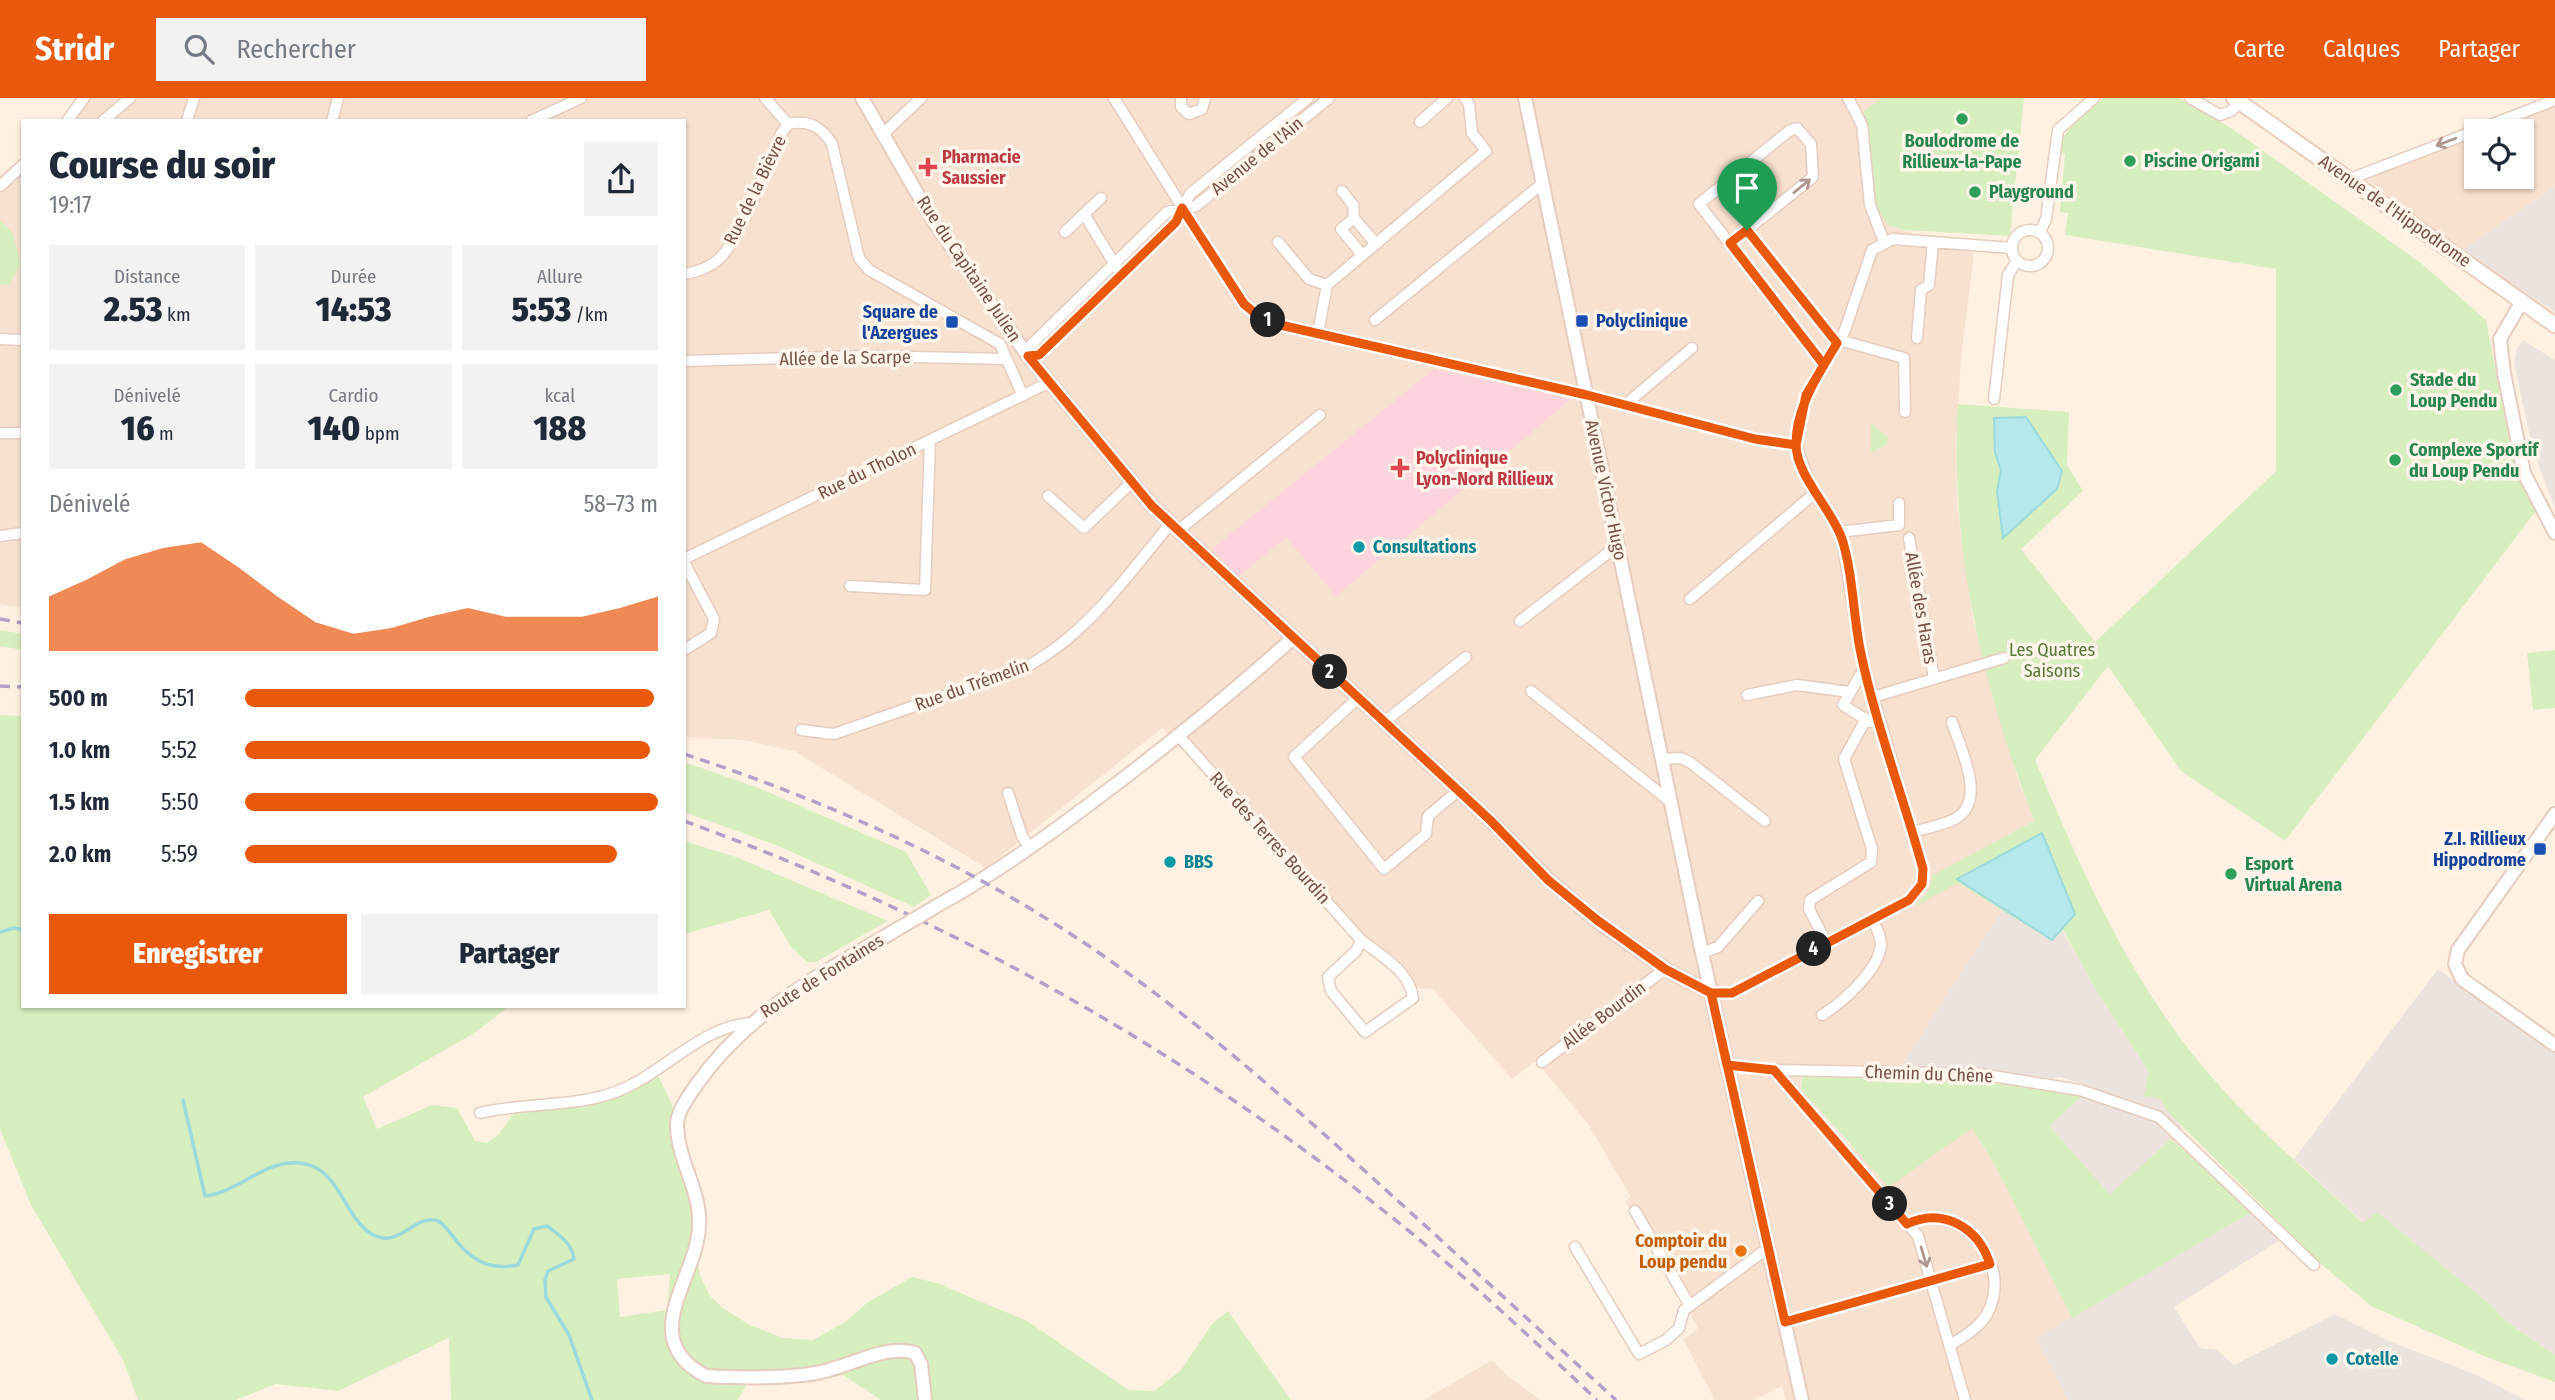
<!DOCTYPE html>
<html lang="fr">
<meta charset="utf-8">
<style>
:root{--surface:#fff;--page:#f2f2f3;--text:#1f2937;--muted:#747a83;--accent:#ea580c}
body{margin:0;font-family:"Fira Sans Condensed",sans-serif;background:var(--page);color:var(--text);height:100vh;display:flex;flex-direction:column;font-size:26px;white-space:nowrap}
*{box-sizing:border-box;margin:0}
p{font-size:23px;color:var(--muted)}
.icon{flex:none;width:38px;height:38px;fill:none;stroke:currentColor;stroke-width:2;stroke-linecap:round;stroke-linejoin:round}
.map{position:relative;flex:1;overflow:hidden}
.drawer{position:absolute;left:21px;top:21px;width:665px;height:889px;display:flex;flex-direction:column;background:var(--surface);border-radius:0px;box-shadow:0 2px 5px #0004}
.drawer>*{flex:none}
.tools{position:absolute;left:2464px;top:21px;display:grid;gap:14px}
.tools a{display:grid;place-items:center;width:70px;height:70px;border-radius:0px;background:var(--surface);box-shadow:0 2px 5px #0004;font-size:35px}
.pin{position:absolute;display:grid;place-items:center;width:60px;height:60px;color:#fff;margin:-72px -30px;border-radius:50% 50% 50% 0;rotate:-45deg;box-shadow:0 0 7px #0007}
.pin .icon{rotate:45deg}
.km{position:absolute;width:35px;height:35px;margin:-18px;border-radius:50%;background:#222;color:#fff;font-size:19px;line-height:35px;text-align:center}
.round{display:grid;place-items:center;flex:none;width:74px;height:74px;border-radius:0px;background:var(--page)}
.headline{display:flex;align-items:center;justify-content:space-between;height:119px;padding:0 28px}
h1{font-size:38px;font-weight:800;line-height:52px}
.metrics{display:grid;grid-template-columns:repeat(3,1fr);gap:10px;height:119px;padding:7px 28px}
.metrics div{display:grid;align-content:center;border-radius:0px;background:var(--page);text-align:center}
.metrics b{font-size:35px;font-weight:800}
.metrics small{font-size:19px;font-weight:400}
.metrics p{font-size:19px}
.chart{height:196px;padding:14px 28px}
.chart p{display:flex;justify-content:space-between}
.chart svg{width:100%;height:126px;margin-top:7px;fill:var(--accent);opacity:.7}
.cta{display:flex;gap:14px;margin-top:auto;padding:14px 28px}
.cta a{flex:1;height:80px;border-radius:0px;background:var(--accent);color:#fff;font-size:28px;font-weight:800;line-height:80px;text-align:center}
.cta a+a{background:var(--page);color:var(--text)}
ul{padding:0 28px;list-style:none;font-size:23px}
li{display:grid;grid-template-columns:112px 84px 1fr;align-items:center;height:52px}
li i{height:18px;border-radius:9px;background:var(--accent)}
header{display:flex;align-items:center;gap:42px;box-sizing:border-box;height:98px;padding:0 35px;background:var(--accent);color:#fff}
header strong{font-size:33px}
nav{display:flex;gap:38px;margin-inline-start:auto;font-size:24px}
.search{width:490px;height:63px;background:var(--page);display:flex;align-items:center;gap:18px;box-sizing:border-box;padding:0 24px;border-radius:0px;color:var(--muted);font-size:26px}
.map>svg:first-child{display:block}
.residential{fill:#f7e1d0;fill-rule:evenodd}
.industrial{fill:#ede3de}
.medical{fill:#fdd4de}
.green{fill:#d7eebf;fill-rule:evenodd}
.water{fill:#b5e8ea;stroke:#9adadd;stroke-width:2}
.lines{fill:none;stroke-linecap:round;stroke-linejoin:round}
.stream{stroke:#9adadd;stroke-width:3.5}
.minor-casing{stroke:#e6cdbf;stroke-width:13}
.tertiary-casing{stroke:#e6cdbf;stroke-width:16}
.secondary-casing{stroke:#eccdbc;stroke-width:18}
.minor{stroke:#fff;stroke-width:10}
.tertiary{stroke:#fff;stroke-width:12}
.secondary{stroke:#fff;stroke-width:14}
.rail{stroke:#b2a0c9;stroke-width:3.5;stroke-dasharray:10 7;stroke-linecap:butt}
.tertiary-bridge-casing{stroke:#e6cdbf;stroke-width:16;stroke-linecap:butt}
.tertiary-bridge{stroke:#fff;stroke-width:12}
.oneway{stroke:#af9790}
.route-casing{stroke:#fff;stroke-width:14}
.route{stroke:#ea580c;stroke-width:9}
.leisure-dot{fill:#2e9e5b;stroke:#fff5eb;stroke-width:2.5}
.health-dot{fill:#e0444e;stroke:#fff5eb;stroke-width:2.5}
.transit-dot{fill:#1a4fb4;stroke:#fff5eb;stroke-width:2.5}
.culture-dot{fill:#0f9aa8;stroke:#fff5eb;stroke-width:2.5}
.food-dot{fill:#e8710a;stroke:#fff5eb;stroke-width:2.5}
.labels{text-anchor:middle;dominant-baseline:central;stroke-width:7;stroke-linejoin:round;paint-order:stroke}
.leisure-label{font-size:18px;font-weight:bold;fill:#27864d;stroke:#fff5eb;text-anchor:start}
.street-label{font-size:18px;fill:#795246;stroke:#fff5eb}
.health-label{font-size:18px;font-weight:bold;fill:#be3a42;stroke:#fff5eb;text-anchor:start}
.transit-label{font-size:18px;font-weight:bold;fill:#164399;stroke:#fff5eb;text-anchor:end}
.culture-label{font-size:18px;font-weight:bold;fill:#0d838f;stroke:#fff5eb;text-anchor:start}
.park-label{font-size:18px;fill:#547a3a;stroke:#fff5eb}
.food-label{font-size:18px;font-weight:bold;fill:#c56008;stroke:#fff5eb;text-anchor:end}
</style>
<header>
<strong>Stridr</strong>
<div class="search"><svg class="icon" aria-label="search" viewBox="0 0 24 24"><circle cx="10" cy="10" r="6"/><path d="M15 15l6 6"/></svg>Rechercher</div>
<nav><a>Carte</a><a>Calques</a><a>Partager</a></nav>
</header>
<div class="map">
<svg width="2555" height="1302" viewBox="0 0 2555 1302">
<rect width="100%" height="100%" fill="#fff1e2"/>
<path class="residential" d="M80,0H1882L1863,14L1868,34L1878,114L1892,129L1974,156L1961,259L1956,343L1957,407L1973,522L2018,682L2034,723L1933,778L1932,785H1958L2002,812L1899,971L1800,982L1801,990L1851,1049L1972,1030L1996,1069L2072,1220L2035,1240L2068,1302H1786L1782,1288L1753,1302H1715L1683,1241L1699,1231L1690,1215L1729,1183L1691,1211L1625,1103L1631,1099L1588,1026L1536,963L1512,981L1432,890L1420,891L1360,845L1162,630L986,770L794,653L744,642L684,639V23H62Z
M2555,0V89L2460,153L2357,73ZM2476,33H2522V79H2476Z
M23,58V510L0,506V77Z
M1492,1262L1509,1279L1541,1302H1424Z"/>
<path class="industrial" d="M2555,89V214L2460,153Z
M2523,242L2555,262V410L2533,353L2514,265L2517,251Z
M2002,812L2052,843L2062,832L2096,892L2149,974L2159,1000L2183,1030L2111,1097L2049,1028L2090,988L2060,979L2048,982L1987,972L1899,971Z
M2438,871L2555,956V1257L2506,1223L2492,1208L2377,1115L2364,1125L2294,1061Z
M2255,1112L2283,1140L2174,1209L2200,1250L2217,1252L2234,1267L2335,1216L2389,1243L2477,1277L2525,1302H2068L2035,1240Z"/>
<path class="medical" d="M1434,271L1571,301L1336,498L1286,439L1239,478L1212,451Z"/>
<path class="green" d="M1882,0H2024L2010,138L1903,132L1888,127L1875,107L1868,34L1863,14Z
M2103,0H2179L2231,30L2421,165L2486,222L2511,351L2519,382L2535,414L2285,743L2181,673L2108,568L2035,662C2083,776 2133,891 2217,985C2262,1036 2314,1079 2363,1125L2377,1114L2492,1208L2506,1223L2555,1257V1284L2486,1259L2371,1208L2322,1167L2170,1016L2159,1000L2144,998L2149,974L2096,892L2063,832L2052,843L1958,785L1915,808L1928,794L1933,777L2034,723C1983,589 1949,450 1958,306L2069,314L2067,367L2083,393L2021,451L2095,544L2276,373V171L2065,137L2068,115L2060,114L2065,56L2058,55C2063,29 2084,16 2103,0Z
M0,122L12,134L21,165L10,186L0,187Z
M1871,325L1888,339L1887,346L1871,355Z
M0,532L23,536V552L0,548Z
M2555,552V610L2533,612L2527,555Z
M0,617L23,618V908H509L476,934L363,999L377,1031L432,1007L457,1010L475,1043L487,1045L499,1036L516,1012L575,1006L658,977L673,1009L697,1126L699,1175L710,1198L724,1211L750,1227L783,1240L813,1242L845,1224L868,1204L912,1179L937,1185L1027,1223L1129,1292L1154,1293L1181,1272L1212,1226L1228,1213L1291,1302H881L843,1277L813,1284H748L738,1302H451L449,1240L338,1293L276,1286L236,1302H138L123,1262L31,1107L0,1031ZM670,1176L667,1212L620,1219L617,1181Z
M684,664L759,690L906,754L931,797L914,809L776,747L684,714Z
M684,743L736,759L888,823L816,864H807L791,849L769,812L684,836Z
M1803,977L1964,981L2082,998L2049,1028L2110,1096L2171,1041L2255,1112L2072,1220L1996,1069L1972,1030L1889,1089L1801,991Z"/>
<path class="water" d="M2026,319L2062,373L2057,391L2003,440L1997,394L2001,372L1995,355L1994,320Z
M2042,735L2075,816L2052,842L1957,781Z"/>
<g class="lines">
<path class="stream" d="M0,834L14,830L23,832
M183,1002L205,1098C239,1095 268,1057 306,1066C339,1073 344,1117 370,1135C398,1153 413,1118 435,1122C442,1123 447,1131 451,1136C469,1161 487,1173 518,1167L534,1131L547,1128C559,1137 572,1145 574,1161L548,1173L545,1182L546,1199L569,1237L592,1302"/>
<defs>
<path id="minor" d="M765,0L788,26
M1114,0L1234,192L1256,216L1276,226L1587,297L1755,341L1796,347
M1181,0V9L1189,16L1202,11L1205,0
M1308,0L1190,96L1176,124L1039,257L1028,258L1031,247L1167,114L1196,108L1329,0
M1848,0L1862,27L1870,107L1884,144
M2190,0L2220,17L2231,13L2243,2
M67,23L84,0
M103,23L130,0
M187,23L194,0
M332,23L338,0
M531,23L581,0
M1420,24L1447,0
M883,36L921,0
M2350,81L2555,2
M0,88L23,67
M1342,93L1353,107L1354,120L1376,146
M1084,116L1101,100
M1354,120L1341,131L1362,157
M2012 150a18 18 0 1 1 36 0a18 18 0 1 1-36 0Z
M1065,134L1084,116L1117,170
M2040,134L2046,121L2058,32L2094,0
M1278,144L1309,181L1327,187
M1730,145L1747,132
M684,176C697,174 709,170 719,161C743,138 766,68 781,36L788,26C809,22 821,28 832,46L859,160L869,172L1000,246
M1375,222L1543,85
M1318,235L1327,187L1486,53L1472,35L1469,6L1465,0
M1917,240L1921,192L1929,187L1933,144
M0,241L23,242
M1839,242L1904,260L1905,314
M1000,246L1023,298
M684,263L867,258L1006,261
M1824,267L1699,106L1789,33L1797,30L1811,46L1813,79L1747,132L1837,245
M1994,301L2008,177L2017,163
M1625,307L1692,250
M1,335H23
M1048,398L1084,430L1131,385
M1179,432L1320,317
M1839,434L1899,427V405
M0,438L23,435
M1909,440L1934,580
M684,461L1050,284
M684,464L714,521L711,535L684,552
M850,488L925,492L930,342
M1690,501L1815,395
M1520,523L1617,448
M1865,569L1843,607L1870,624
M1531,593L1671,704
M1747,597L1797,587L1849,594
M1873,599L2004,560
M1358,600L1294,659L1384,771L1426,736L1428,718L1458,693
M1384,624L1466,559
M801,632L834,636L1024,570C1086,538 1127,478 1171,425
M1178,637L1361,842L1356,853L1328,879L1331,893L1365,934L1413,900C1410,873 1381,858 1361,842
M1662,661L1681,660L1691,665L1765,723
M1008,695L1022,738L1030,750
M1913,734C1926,730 1943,727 1955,721C1988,703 1960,650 1952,624
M1826,844L1809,811L1810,802L1871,764L1872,751L1844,661L1866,621
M1702,855L1718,849L1758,803
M1711,895H1732L1909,802L1922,786L1923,771L1860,553L1842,441L1829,414L1811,389L1796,347L1806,297L1845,232L1872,152L1893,141L2012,150
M1822,917C1842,905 1879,872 1881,847C1881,837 1876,829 1872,821
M1542,964L1665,871
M1727,966L1774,972L1918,1138L1965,1302
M1774,972L1980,976L2080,992L2159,1019L2314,1167
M480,1015C525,1004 575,1010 618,993C664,975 700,929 750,925
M1635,1113L1690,1208
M1907,1126C1960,1101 2015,1165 1987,1216C1979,1230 1963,1239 1950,1247
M1575,1149L1639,1256L1666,1242L1679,1230L1684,1212L1768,1150
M1785,1224L1991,1166"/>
<path id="tertiary" d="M862,0L932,121L995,212L1028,258L1152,408L1490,722L1548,781L1597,823L1665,871L1711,895
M1525,0L1702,855L1802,1302
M2521,205L2500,241L2504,275L2524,375L2555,435
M2555,716L2458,852L2455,866L2462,881L2555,947
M940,806C995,776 1045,740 1095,702C1163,651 1230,597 1293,540
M884,839C813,880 745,918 697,986C689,998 676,1014 677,1029C679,1072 709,1100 696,1148C683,1196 644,1246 706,1278C741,1280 781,1281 816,1275C847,1270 887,1245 915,1255L921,1266L925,1302"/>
<path id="secondary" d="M2234,0L2555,227"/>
</defs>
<use href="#minor" class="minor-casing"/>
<use href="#tertiary" class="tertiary-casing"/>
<use href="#secondary" class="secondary-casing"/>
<use href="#minor" class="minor"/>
<use href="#tertiary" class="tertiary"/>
<use href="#secondary" class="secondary"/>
<path class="rail" d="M0,521L23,525
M0,588L23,589
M684,656C827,703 964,764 1089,848C1196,920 1291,1006 1387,1093C1463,1162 1540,1232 1616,1302
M684,723C938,815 1173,945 1384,1113C1459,1172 1528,1237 1597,1302"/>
<defs>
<path id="tertiary-bridge" d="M884,839L940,806"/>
</defs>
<use href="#tertiary-bridge" class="tertiary-bridge-casing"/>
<use href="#tertiary-bridge" class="tertiary-bridge"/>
</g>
<defs><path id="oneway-shaft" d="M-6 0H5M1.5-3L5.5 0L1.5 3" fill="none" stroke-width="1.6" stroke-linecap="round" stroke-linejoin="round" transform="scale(1.75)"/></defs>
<g class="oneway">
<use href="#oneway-shaft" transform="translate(2446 44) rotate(159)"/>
<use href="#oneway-shaft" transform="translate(1802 88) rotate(-39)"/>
<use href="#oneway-shaft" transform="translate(1924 1159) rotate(74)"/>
</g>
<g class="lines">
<defs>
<path id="route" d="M1747,132L1837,245L1806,297L1796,347L1755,341L1587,297L1276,226L1256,216L1244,206L1182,110L1176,124L1039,257L1028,258L1152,408L1490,722L1548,782L1597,822L1665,871L1711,895L1727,967L1774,972L1907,1126C1943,1109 1978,1129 1990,1166L1785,1224L1711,895H1732L1909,802L1922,786L1923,771C1903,698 1875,625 1860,551C1853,515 1853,476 1842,441C1832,411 1796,378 1796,346C1796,317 1810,290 1824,267L1730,145L1747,132"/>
</defs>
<use href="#route" class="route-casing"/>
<use href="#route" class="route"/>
</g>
<g class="leisure-dot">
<circle cx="1962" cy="21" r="7"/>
<circle cx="2130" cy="63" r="7"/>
<circle cx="1975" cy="94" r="7"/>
<circle cx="2396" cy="292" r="7"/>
<circle cx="2395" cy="362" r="7"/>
<circle cx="2231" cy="776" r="7"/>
</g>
<g class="health-dot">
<path d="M924.5 58.5h7v7h7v7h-7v7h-7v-7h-7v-7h7z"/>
<path d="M1396.5 359.5h7v7h7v7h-7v7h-7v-7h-7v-7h7z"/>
</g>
<g class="transit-dot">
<rect x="1575" y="216" width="14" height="14" rx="3.5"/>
<rect x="945" y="217" width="14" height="14" rx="3.5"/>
<rect x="2533" y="744" width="14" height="14" rx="3.5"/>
</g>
<g class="culture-dot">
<circle cx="1359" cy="449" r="7"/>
<circle cx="1170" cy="764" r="7"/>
<circle cx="2332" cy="1261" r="7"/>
</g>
<circle class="food-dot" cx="1741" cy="1153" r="7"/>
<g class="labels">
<g class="leisure-label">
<text x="1962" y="43" text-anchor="middle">Boulodrome de<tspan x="1962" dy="21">Rillieux-la-Pape</tspan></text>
<text x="2144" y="63">Piscine Origami</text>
<text x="1989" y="94">Playground</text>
<text x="2410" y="282">Stade du<tspan x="2410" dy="21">Loup Pendu</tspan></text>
<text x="2409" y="352">Complexe Sportif<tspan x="2409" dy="21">du Loup Pendu</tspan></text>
<text x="2245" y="766">Esport<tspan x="2245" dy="21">Virtual Arena</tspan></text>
</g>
<g class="street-label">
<text transform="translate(1257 58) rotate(-39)">Avenue de l'Ain</text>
<text transform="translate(755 92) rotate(-64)">Rue de la Bièvre</text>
<text transform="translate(2395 113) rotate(35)">Avenue de l'Hippodrome</text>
<text transform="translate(969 171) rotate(56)">Rue du Capitaine Julien</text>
<text transform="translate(845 260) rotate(-1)">Allée de la Scarpe</text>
<text transform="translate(867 373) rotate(-26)">Rue du Tholon</text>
<text transform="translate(1606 392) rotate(78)">Avenue Victor Hugo</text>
<text transform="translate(1921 510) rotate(80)">Allée des Haras</text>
<text transform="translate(972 587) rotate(-20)">Rue du Trémelin</text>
<text transform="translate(1270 740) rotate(48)">Rue des Terres Bourdin</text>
<text transform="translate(822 878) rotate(-32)">Route de Fontaines</text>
<text transform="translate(1604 917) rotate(-37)">Allée Bourdin</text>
<text transform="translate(1929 976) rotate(2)">Chemin du Chêne</text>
</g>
<g class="health-label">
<text x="942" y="59">Pharmacie<tspan x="942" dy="21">Saussier</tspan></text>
<text x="1416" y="360">Polyclinique<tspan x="1416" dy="21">Lyon-Nord Rillieux</tspan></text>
</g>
<g class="transit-label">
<text x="938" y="214">Square de<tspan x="938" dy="21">l'Azergues</tspan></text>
<text x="1596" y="223" text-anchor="start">Polyclinique</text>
<text x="2526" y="741">Z.I. Rillieux<tspan x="2526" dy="21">Hippodrome</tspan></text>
</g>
<g class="culture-label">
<text x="1373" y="449">Consultations</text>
<text x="1184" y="764">BBS</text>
<text x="2346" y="1261">Cotelle</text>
</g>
<g class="park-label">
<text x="2052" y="552">Les Quatres<tspan x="2052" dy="21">Saisons</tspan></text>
</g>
<g class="food-label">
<text x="1727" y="1143">Comptoir du<tspan x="1727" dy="21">Loup pendu</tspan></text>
</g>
</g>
</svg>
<div class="tools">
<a><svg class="icon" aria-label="locate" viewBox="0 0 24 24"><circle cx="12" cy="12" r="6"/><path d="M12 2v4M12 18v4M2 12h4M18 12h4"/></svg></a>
</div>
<div class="pin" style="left:1747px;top:132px;background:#1e9e55"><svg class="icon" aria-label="arrive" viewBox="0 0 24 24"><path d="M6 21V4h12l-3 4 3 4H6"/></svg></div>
<b class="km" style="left:1268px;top:222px">1</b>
<b class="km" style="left:1330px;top:574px">2</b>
<b class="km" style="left:1890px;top:1106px">3</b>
<b class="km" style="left:1814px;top:851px">4</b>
<section class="drawer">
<div class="headline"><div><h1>Course du soir</h1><p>19:17</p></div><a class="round"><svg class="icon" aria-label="share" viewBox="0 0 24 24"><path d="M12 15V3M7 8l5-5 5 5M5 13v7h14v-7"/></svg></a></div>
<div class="metrics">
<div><p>Distance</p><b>2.53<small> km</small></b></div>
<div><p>Durée</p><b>14:53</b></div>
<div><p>Allure</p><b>5:53<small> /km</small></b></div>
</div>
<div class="metrics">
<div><p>Dénivelé</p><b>16<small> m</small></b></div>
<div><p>Cardio</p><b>140<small> bpm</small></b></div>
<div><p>kcal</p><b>188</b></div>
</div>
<div class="chart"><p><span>Dénivelé</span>58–73 m</p>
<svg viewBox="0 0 160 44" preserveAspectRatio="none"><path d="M0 44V25L10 19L20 12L30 8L40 6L50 15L60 25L70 34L80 38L90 36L100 32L110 29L120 32L130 32L140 32L150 29L160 25V44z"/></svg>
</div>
<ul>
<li><b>500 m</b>5:51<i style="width:99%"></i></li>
<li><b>1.0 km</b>5:52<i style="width:98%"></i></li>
<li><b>1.5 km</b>5:50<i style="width:100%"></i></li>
<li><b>2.0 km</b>5:59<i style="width:90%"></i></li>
</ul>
<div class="cta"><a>Enregistrer</a><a>Partager</a></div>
</section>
</div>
